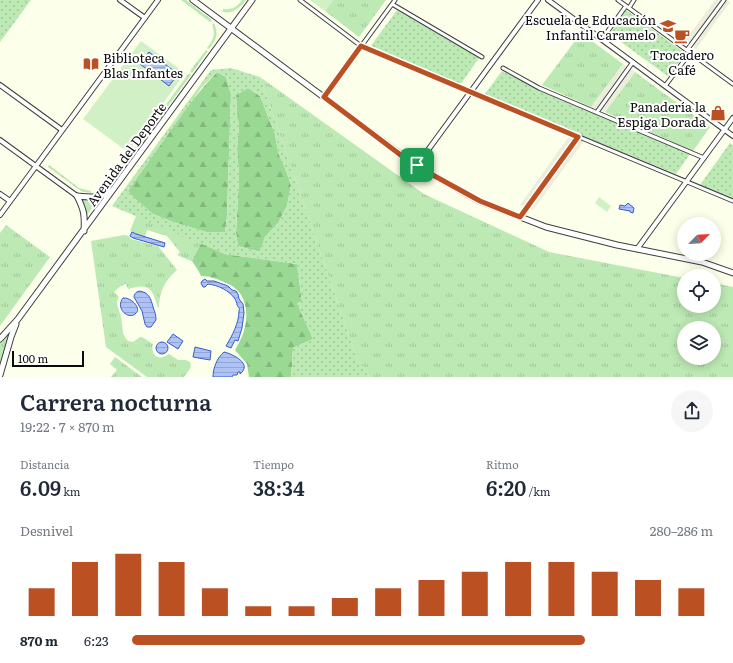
<!DOCTYPE html>
<html lang="es">
<meta charset="utf-8">
<style>
:root{--surface:#fff;--page:#f6f6f7;--text:#1f2937;--muted:#747a83;--accent:#bb5123}
body{margin:0;font-family:Literata,serif;background:var(--page);color:var(--text);height:100vh;display:flex;flex-direction:column;font-size:15px;white-space:nowrap}
*{box-sizing:border-box;margin:0}
p{font-size:13px;color:var(--muted)}
.icon{flex:none;width:22px;height:22px;fill:none;stroke:currentColor;stroke-width:2;stroke-linecap:round;stroke-linejoin:round}
.map{position:relative;height:377px;overflow:hidden}
.sheet{display:flex;flex-direction:column;background:var(--surface);flex:1}
.sheet>*{flex:none}
.needle{width:26px;rotate:66deg}
.tools{position:absolute;left:677px;top:217px;display:grid;gap:8px}
.tools a{display:grid;place-items:center;width:44px;height:44px;border-radius:50%;background:var(--surface);box-shadow:0 2px 10px #0003;font-size:20px}
.scale{position:absolute;left:12px;bottom:10px;width:72px;box-sizing:border-box;padding-left:4px;border:2px solid #0b0b0b;border-top:0;font-size:11px;line-height:14px;white-space:nowrap;color:#0b0b0b;-webkit-text-stroke:3px #fff;paint-order:stroke}
.pin{position:absolute;display:grid;place-items:center;width:34px;height:34px;color:#fff;margin:-17px;border-radius:8px;box-shadow:0 2px 6px #0006}
.round{display:grid;place-items:center;flex:none;width:42px;height:42px;border-radius:21px;background:var(--page)}
.overview{display:flex;align-items:center;justify-content:space-between;height:68px;padding:0 20px}
h1{font-size:22px;font-weight:600;line-height:30px}
.figures{display:grid;grid-template-columns:repeat(3,1fr);gap:6px;height:68px;padding:4px 20px}
.figures div{display:grid;align-content:center}
.figures b{font-size:20px;font-weight:600}
.figures small{font-size:11px;font-weight:400}
.figures p{font-size:11px}
.chart{height:112px;padding:8px 20px}
.chart p{display:flex;justify-content:space-between}
.chart svg{width:100%;height:72px;margin-top:4px;stroke:var(--accent);stroke-width:6}
ul{padding:0 20px;list-style:none;font-size:13px}
li{display:grid;grid-template-columns:64px 48px 1fr;align-items:center;height:30px}
li i{height:10px;border-radius:5px;background:var(--accent)}
.map>svg:first-child{display:block}
.grass{fill:url(#grass-tufts);fill-rule:evenodd}
.forest{fill:url(#forest-firs)}
.park{fill:url(#park-dots);fill-rule:evenodd}
.pitch{fill:#d2f0c5}
.plaza{fill:#ecedda}
.water{fill:url(#water-rules);stroke:#355cce}
.lines{fill:none;stroke-linecap:round;stroke-linejoin:round}
.pedestrian-casing{stroke:#3e3e3e;stroke-width:5}
.minor-casing{stroke:#3e3e3e;stroke-width:6}
.tertiary-casing{stroke:#3e3e3e;stroke-width:7}
.pedestrian{stroke:#fff;stroke-width:3}
.minor{stroke:#fff;stroke-width:4}
.tertiary{stroke:#fff;stroke-width:5}
.route-casing{stroke:#fff;stroke-width:8}
.route{stroke:#bb5123;stroke-width:5}
.labels{text-anchor:middle;dominant-baseline:central;stroke-width:4;stroke-linejoin:round;paint-order:stroke}
.poi-label{font-size:13px;fill:#0b0b0b;stroke:#fff;text-anchor:end}
.street-label{font-size:13px;fill:#0b0b0b;stroke:#fff}
</style>
<div class="map">
<svg width="733" height="377" viewBox="0 0 733 377">
<defs>
<pattern id="grass-tufts" width="24" height="20" patternUnits="userSpaceOnUse"><rect width="24" height="20" fill="#bde9b4"/><path d="M3 7l-1-3M5 7V3M7 7l1-3M15 17l-1-3M17 17v-4M19 17l1-3" fill="none" stroke="#a1c699"/></pattern>
<pattern id="forest-firs" width="22" height="20" patternUnits="userSpaceOnUse"><rect width="22" height="20" fill="#9ad993"/><path d="M5 1l3.5 6h-7zM16 11l3.5 6h-7z" fill="#83b97d"/></pattern>
<pattern id="park-dots" width="8" height="8" patternUnits="userSpaceOnUse"><rect width="8" height="8" fill="#bde9b4"/><path d="M2 2h.1M6 6h.1" fill="none" stroke="#a1c699" stroke-width="1.8" stroke-linecap="round"/></pattern>
<pattern id="water-rules" width="6" height="5" patternUnits="userSpaceOnUse"><rect width="6" height="5" fill="#aec2f6"/><path d="M0 2.5h6" fill="none" stroke="#94a5d2"/></pattern>
</defs>
<rect width="100%" height="100%" fill="#fcffe9"/>
<path class="grass" d="M181,0H186L212,20L210,22Z
M242,0H246C240,8 233,14 223,12V9C232,10 237,7 242,0Z
M333,0H386L359,37L325,11Z
M214,23C219,34 216,41 209,49L207,48C213,40 216,34 212,25Z
M581,33L623,64L591,107L542,85Z
M206,50L208,51L192,73L190,71Z
M635,72L710,127L693,151L605,112Z
M189,73L191,75L130,158L128,156Z
M260,77L424,194L549,252L684,278V306H714V283L733,287V377H370L357,359ZM684,328H714V358H684Z
M127,158L129,160L113,181L111,179Z
M49,165L79,188L91,191V193L83,192L78,189L48,167Z
M81,198L88,200L98,199L87,215L84,204Z
M136,216L201,243L192,261H191L177,255L180,252L167,236L147,230L145,237L136,234L130,231Z
M6,225L50,257L0,326V233Z
M124,235L129,236L131,239L158,246L177,270C165,280 159,292 159,307L158,308C152,287 149,283 128,289L126,284C121,285 117,289 114,292L119,297L117,301V304L121,317L123,333L126,339L128,341L133,342L140,337H142L153,344C150,355 159,362 169,354L178,360H186L190,362C193,368 187,372 184,377H147L106,347L91,241Z
M7,334L9,335L0,365V343Z
M115,357L142,377H111L117,370L110,364Z"/>
<path class="forest" d="M217,72L226,77L231,94L227,215L225,232H206L173,222L153,214L134,198L128,191C156,150 183,108 217,72Z
M248,88L260,96L275,134L278,152L287,173L291,185L287,206L278,223L265,237L260,252L238,246L236,233L239,177L237,148L239,127L237,113L236,95Z
M201,243L225,254L297,264L302,302L297,303L313,339L293,348L292,366L291,377H249L247,364L235,350C238,345 241,339 243,334C250,313 247,290 224,282C217,279 209,276 201,276L198,270L192,261Z"/>
<path class="park" d="M0,0H31L0,42Z
M397,10L479,58L460,85L370,47Z
M626,10L685,53L669,77L610,34Z
M231,68L260,77L357,359L370,377H291L292,366L293,348L313,339L297,303L302,302L297,264L225,254L112,206L211,70ZM217,72L226,77L231,94L227,215L225,232H206L173,222L153,214L134,198L128,191L189,105L202,87ZM248,88L260,96L275,134L278,152L287,173L291,185L287,206L278,223L265,237L259,252L238,246L236,233L239,177L237,148L239,127L237,113L236,95Z
M502,71L556,97L690,154L676,174L484,95Z
M730,143L733,145V198L700,185Z"/>
<path class="pitch" d="M310,0H333L325,11Z
M141,41L185,73L128,152L83,119Z
M599,197L611,206L607,212L595,203Z"/>
<path class="plaza" d="M715,0H727L730,2L696,49L685,41Z
M623,64L635,72L605,112L591,107Z
M570,135L584,141L533,210L520,205Z"/>
<path class="water" d="M149,52L178,74L169,86L140,64Z
M628,203L634,208L633,213L630,212V211L619,209L620,205L625,206Z
M132,232L136,234L165,243L164,247L133,238L130,236Z
M205,279L207,281H214L228,286L232,290L236,291L238,294L239,299L243,304L244,313L242,328L238,341L235,340L231,348L226,346C232,336 239,323 239,311C240,307 239,309 237,305C237,303 236,301 235,299C230,291 218,285 208,284L205,287H203L201,283L202,281Z
M139,291C149,292 151,299 153,307C155,312 156,315 156,320L151,327H147L145,324L142,311L134,297C134,294 136,292 139,291Z
M123,298C131,297 143,309 135,314C128,320 115,308 123,298Z
M173,334L183,341L178,349L167,342Z
M156 348a6 6 0 1 1 12 0a6 6 0 1 1-12 0Z
M195,347L211,351L210,360L193,357Z
M224,352C233,354 253,364 240,374V372H238L237,375H233L232,377H213C213,368 217,358 224,352Z"/>
<g class="lines">
<defs>
<path id="pedestrian" d="M300,0L361,46L733,201
M618,0L733,84
M392,4L482,57
M629,8L634,0
M602,39L626,6
M687,50L724,0
M503,68L539,88L704,158
M665,86L690,53
M324,97L395,0
M597,112L633,62
M520,217L578,137"/>
<path id="minor" d="M120,0L145,18
M548,0L733,136
M0,85L62,130
M0,140L77,196
M417,165L538,0
M0,194L10,201
M0,215L158,0
M637,249L733,118"/>
<path id="tertiary" d="M193,0L403,156L431,174L479,201L546,227L617,245L702,262L733,273
M77,196C88,197 100,199 110,191
M77,196C84,210 85,215 84,231
M0,339L18,319L252,0
M0,375L11,337L16,324"/>
</defs>
<use href="#pedestrian" class="pedestrian-casing"/>
<use href="#minor" class="minor-casing"/>
<use href="#tertiary" class="tertiary-casing"/>
<use href="#pedestrian" class="pedestrian"/>
<use href="#minor" class="minor"/>
<use href="#tertiary" class="tertiary"/>
</g>
<g class="lines">
<defs>
<path id="route" d="M361,46L578,137L520,217L480,201L431,174L402,156L324,97Z"/>
</defs>
<use href="#route" class="route-casing"/>
<use href="#route" class="route"/>
</g>
<defs>
<symbol id="school-bare" viewBox="-9 -9 18 18"><path d="M0-5L7-2L0 1L-7-2ZM-4 1L0 2.5L4 1V4Q0 6-4 4Z" fill="#bb5123" stroke="#fff" stroke-width="2.5" paint-order="stroke"/></symbol>
<symbol id="cafe-bare" viewBox="-9 -9 18 18"><path d="M-5.5-4.5H6V0H3Q3 3.5 0 3.5H-2.5Q-5.5 3.5-5.5 0ZM3-3.2v2h1.7v-2ZM-6 4.5H4V6H-6Z" fill="#bb5123" stroke="#fff" stroke-width="2.5" paint-order="stroke"/></symbol>
<symbol id="library-bare" viewBox="-9 -9 18 18"><path d="M-6-4Q-3-5.5-.7-3.5V5Q-3 3-6 4ZM6-4Q3-5.5 .7-3.5V5Q3 3 6 4Z" fill="#bb5123" stroke="#fff" stroke-width="2.5" paint-order="stroke"/></symbol>
<symbol id="shop-bare" viewBox="-9 -9 18 18"><path d="M-5-2.5h2.3a2.7 3.5 0 0 1 5.4 0H5L5.5 6h-11ZM-1.5-2.5h3a1.5 2.3 0 0 0-3 0Z" fill="#bb5123" stroke="#fff" stroke-width="2.5" paint-order="stroke"/></symbol>
</defs>
<g fill-rule="evenodd">
<use href="#school-bare" x="657" y="15" width="22" height="22"/>
<use href="#cafe-bare" x="671" y="25" width="22" height="22"/>
<use href="#library-bare" x="80" y="53" width="22" height="22"/>
<use href="#shop-bare" x="707" y="102" width="22" height="22"/>
</g>
<g class="labels">
<g class="poi-label">
<text x="656" y="19">Escuela de Educación<tspan x="656" dy="15">Infantil Caramelo</tspan></text>
<text x="682" y="54" text-anchor="middle">Trocadero<tspan x="682" dy="15">Café</tspan></text>
<text x="103" y="57" text-anchor="start">Biblioteca<tspan x="103" dy="15">Blas Infantes</tspan></text>
<text x="706" y="106">Panadería la<tspan x="706" dy="15">Espiga Dorada</tspan></text>
</g>
<g class="street-label">
<text transform="translate(126 154) rotate(-54)">Avenida del Deporte</text>
</g>
</g>
</svg>
<div class="tools">
<a><svg class="needle" viewBox="-14 -14 28 28"><path d="M0-13l5 13h-10z" fill="#e53935"/><path d="M0 13l5-13h-10z" fill="#747a83"/></svg></a>
<a><svg class="icon" aria-label="locate" viewBox="0 0 24 24"><circle cx="12" cy="12" r="6"/><path d="M12 2v4M12 18v4M2 12h4M18 12h4"/></svg></a>
<a><svg class="icon" aria-label="layers" viewBox="0 0 24 24"><path d="M12 4l9 5-9 5-9-5zM3 14l9 5 9-5"/></svg></a>
</div>
<div class="scale">100 m</div>
<div class="pin" style="left:417px;top:165px;background:#1e9e55"><svg class="icon" aria-label="arrive" viewBox="0 0 24 24"><path d="M6 21V4h12l-3 4 3 4H6"/></svg></div>
</div>
<section class="sheet">
<div class="overview"><div><h1>Carrera nocturna</h1><p>19:22 · 7 × 870 m</p></div><a class="round"><svg class="icon" aria-label="share" viewBox="0 0 24 24"><path d="M12 15V3M7 8l5-5 5 5M5 13v7h14v-7"/></svg></a></div>
<div class="figures">
<div><p>Distancia</p><b>6.09<small> km</small></b></div>
<div><p>Tiempo</p><b>38:34</b></div>
<div><p>Ritmo</p><b>6:20<small> /km</small></b></div>
</div>
<div class="chart"><p><span>Desnivel</span>280–286 m</p>
<svg viewBox="0 0 160 44" preserveAspectRatio="none"><path d="M5 44V27M15 44V11M25 44V6M35 44V11M45 44V27M55 44V38M65 44V38M75 44V33M85 44V27M95 44V22M105 44V17M115 44V11M125 44V11M135 44V17M145 44V22M155 44V27"/></svg>
</div>
<ul>
<li><b>870 m</b>6:23<i style="width:78%"></i></li>
</ul>
</section>
